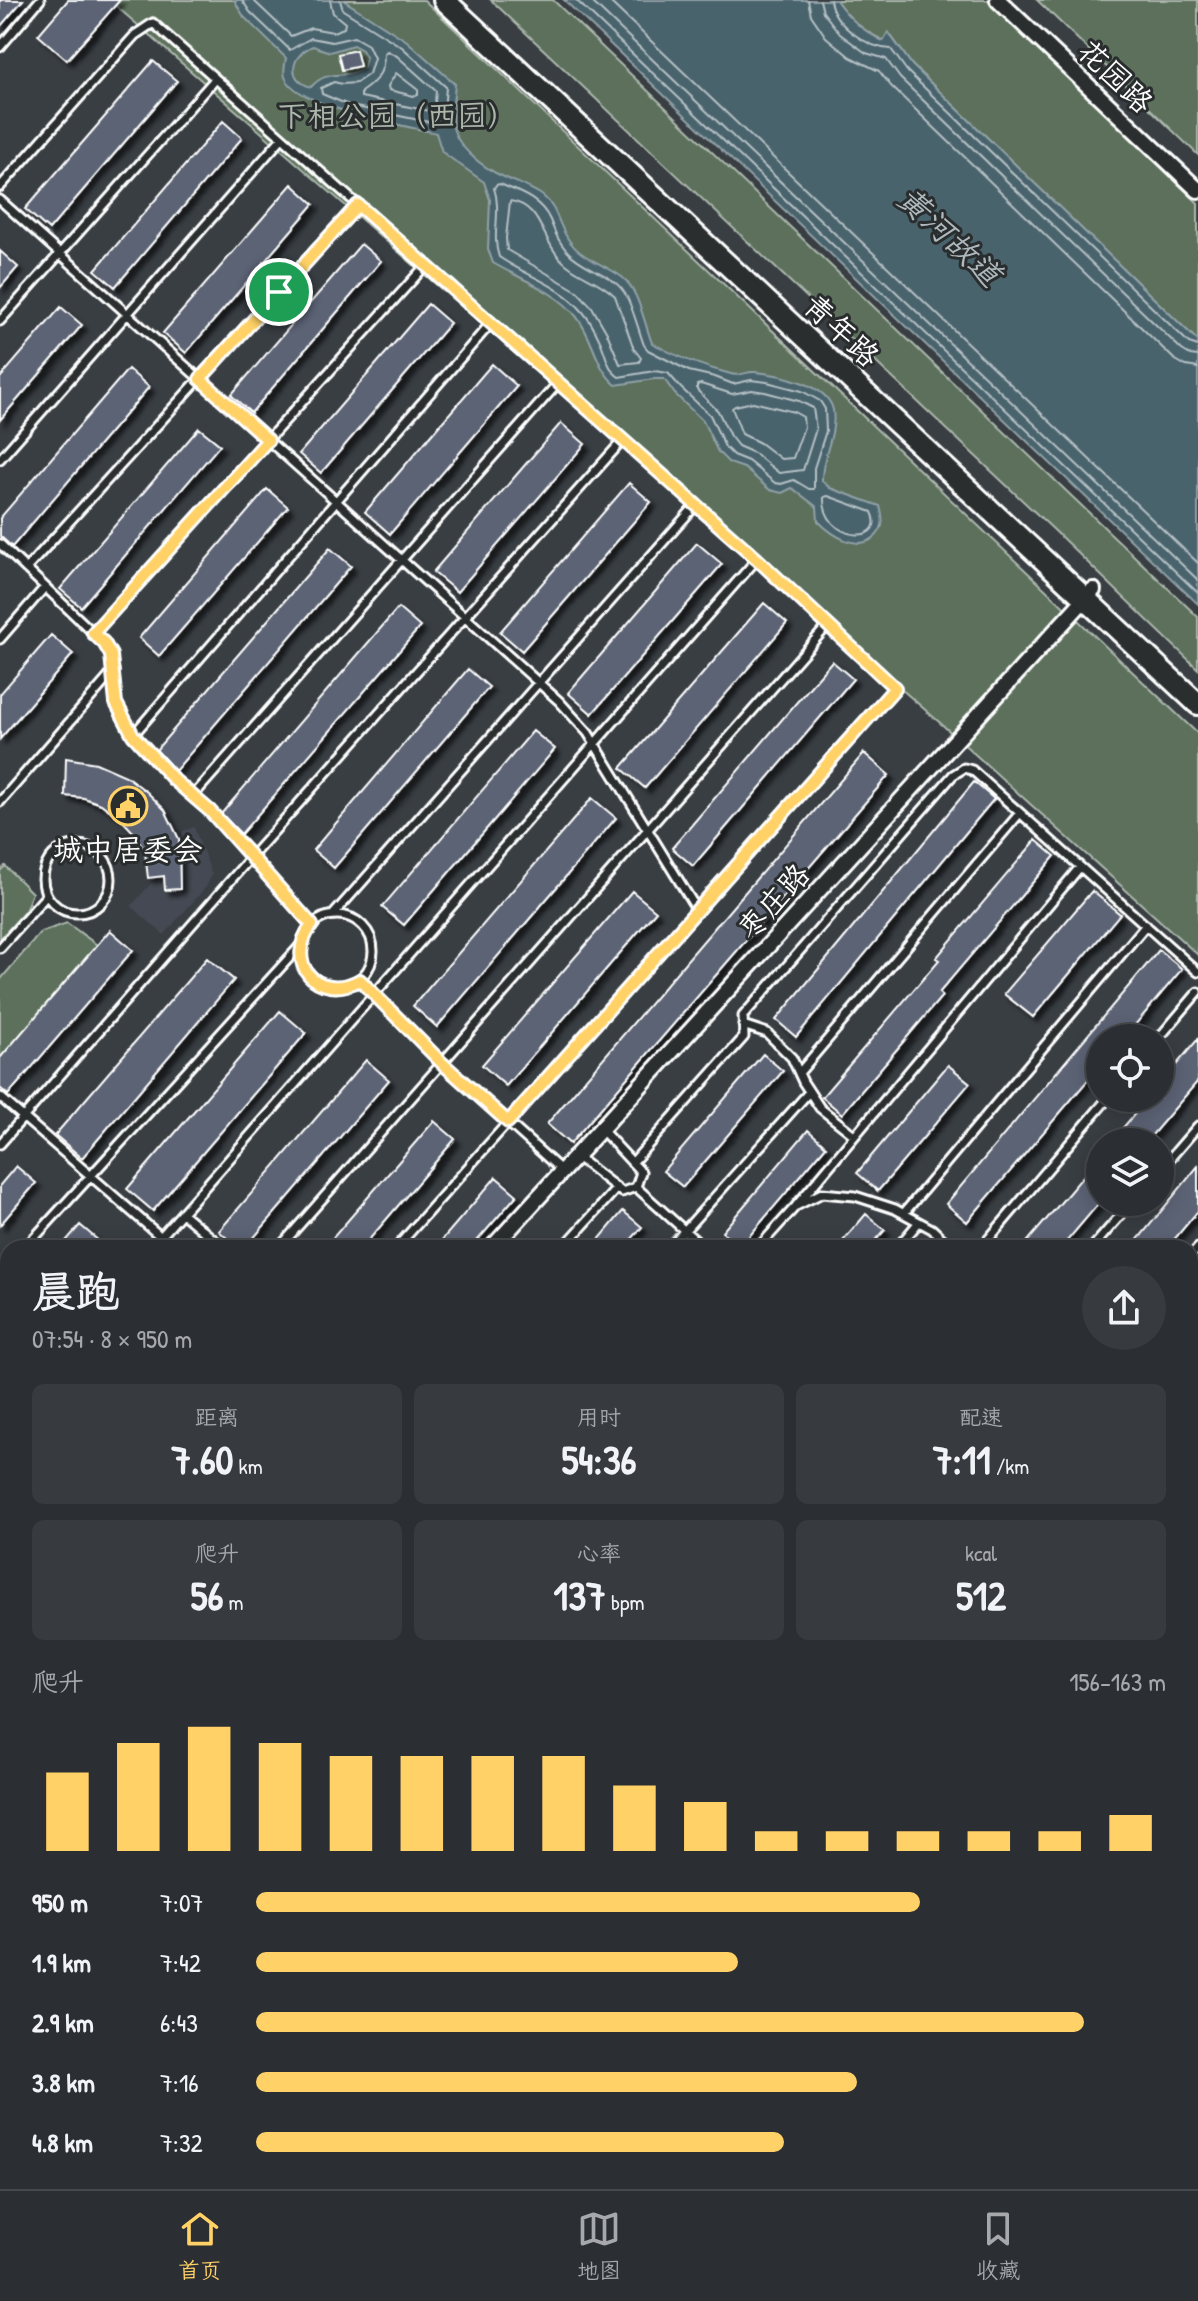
<!DOCTYPE html>
<html lang="zh">
<meta charset="utf-8">
<style>
:root{--surface:#2b2e32;--page:#373a3e;--text:#f1f3f6;--muted:#a6a8ac;--line:#474a4d;--accent:#ffd166}
body{margin:0;font-family:"Patrick Hand","LXGW WenKai TC",sans-serif;background:var(--page);color:var(--text);height:100vh;display:flex;flex-direction:column;font-size:30px;white-space:nowrap}
*{box-sizing:border-box;margin:0}
p{font-size:26px;color:var(--muted)}
.icon{flex:none;width:44px;height:44px;fill:none;stroke:currentColor;stroke-width:2;stroke-linecap:round;stroke-linejoin:round}
.map{position:relative;flex:1;overflow:hidden}
.sheet{position:absolute;left:0px;top:1240px;width:1198px;height:950px;display:flex;flex-direction:column;background:var(--surface);border-radius:24px 24px 0 0;box-shadow:0 4px 20px #0003,0 0 0 2px var(--line)}
.sheet>*{flex:none}
.controls{position:absolute;left:1086px;top:1024px;display:grid;gap:16px}
.controls a{display:grid;place-items:center;width:88px;height:88px;border-radius:50%;background:var(--surface);box-shadow:0 4px 20px #0003,0 0 0 2px var(--line);font-size:40px}
.pin{position:absolute;display:grid;place-items:center;width:68px;height:68px;color:#fff;margin:-34px;border:4px solid #fff;border-radius:50%;box-shadow:0 2px 8px #0007}
.round{display:grid;place-items:center;flex:none;width:84px;height:84px;border-radius:42px;background:var(--page)}
.headline{display:flex;align-items:center;justify-content:space-between;height:136px;padding:0 32px}
h1{font-size:44px;font-weight:700;line-height:60px}
.stats{display:grid;grid-template-columns:repeat(3,1fr);gap:12px;height:136px;padding:8px 32px}
.stats div{display:grid;align-content:center;border-radius:12px;background:var(--page);text-align:center}
.stats b{font-size:40px;font-weight:700}
.stats small{font-size:22px;font-weight:400}
.stats p{font-size:22px}
.chart{height:224px;padding:16px 32px}
.chart p{display:flex;justify-content:space-between}
.chart svg{width:100%;height:144px;margin-top:8px;stroke:var(--accent);stroke-width:6}
ul{padding:0 32px;list-style:none;font-size:26px}
li{display:grid;grid-template-columns:128px 96px 1fr;align-items:center;height:60px}
li i{height:20px;border-radius:10px;background:var(--accent)}
.dock{display:flex;justify-content:space-around;align-items:center;height:112px;border-top:2px solid var(--line);background:var(--surface);font-size:22px;color:var(--muted)}
.dock a{display:grid;justify-items:center;gap:4px}
.dock .selected{color:var(--accent)}
.map>svg:first-child{display:block}
.built{fill:#444952}
.green{fill:#5b705b;stroke:#adb8ad;stroke-width:2}
.water{fill:#48636d;stroke:#91a1a7;stroke-width:2;fill-rule:evenodd}
.lines{fill:none;stroke-linecap:round;stroke-linejoin:round}
.shore{stroke:#b6c1c5;stroke-width:2}
.building{fill:#5c6475;stroke:#fff;stroke-width:2;filter:url(#shadow)}
.lane-casing{stroke:#fff;stroke-width:13}
.street-casing{stroke:#fff;stroke-width:20}
.secondary-casing{stroke:#fff;stroke-width:26}
.lane{stroke:#2a2d2e;stroke-width:7}
.street{stroke:#2a2d2e;stroke-width:14}
.secondary{stroke:#2a2d2e;stroke-width:20}
.route-casing{stroke:#fff;stroke-width:16}
.route{stroke:#ffd166;stroke-width:10}
.labels{text-anchor:middle;dominant-baseline:central;stroke-width:6;stroke-linejoin:round;paint-order:stroke}
.street-label{font-size:30px;fill:#fff;stroke:#2a2d2e}
.park-label{font-size:30px;fill:#adb8ad;stroke:#2a2d2e}
.poi-label{font-size:30px;fill:#fff;stroke:#2a2d2e}
.water-label{font-size:32px;font-style:italic;fill:#adb9bd;stroke:#2a2d2e}
</style>
<div class="map">
<svg width="1198" height="2189" viewBox="0 0 1198 2189">
<defs>
<filter id="shadow"><feDropShadow dx="5" dy="5" stdDeviation="2" flood-color="#0009"/></filter>
</defs>
<rect width="100%" height="100%" fill="#393e43"/>
<filter id="ink" filterUnits="userSpaceOnUse"><feTurbulence type="fractalNoise" baseFrequency=".0125" numOctaves="2"/><feDisplacementMap in="SourceGraphic" scale="16" xChannelSelector="R" yChannelSelector="G"/><feConvolveMatrix kernelMatrix="1 2 1 2 8 2 1 2 1" color-interpolation-filters="sRGB"/></filter>
<g filter="url(#ink)">
<path class="built" d="M194,827L212,875L206,887L164,935L131,906L170,862L183,831Z
M0,1568L8,1575V1696L0,1705Z
M0,1817L8,1824V2182H697L691,2189H0Z"/>
<path class="green" d="M109,0H424L1198,734V955L938,721Z
M491,0H553L1198,617V669L1056,532Z
M836,0H988L1198,203V341L912,65L889,33L884,41C863,31 849,19 836,0Z
M1037,0H1198V155Z
M5,866L32,893L25,911L0,939V871Z
M67,923L97,945L0,1058V980L41,932Z
M370,2182H581L589,2189H377Z"/>
<path class="water" d="M234,0H343L407,41L455,84C454,96 452,109 452,121C454,146 483,168 504,177C517,183 532,188 543,196C558,208 559,229 571,243C584,260 605,264 622,277C639,290 644,323 652,343C677,357 703,367 731,374C739,377 747,371 755,372C778,374 828,384 833,410C837,436 821,456 822,481L830,488L880,506C883,518 885,526 876,536C858,553 832,535 818,521L817,507L792,488L782,493L770,490L744,468L729,463L718,452L703,421L675,394L664,379H654L616,385C595,368 594,338 576,316C556,291 520,279 493,263L488,249L490,200L484,182L442,152L436,133C406,126 296,107 285,77C283,71 285,64 286,58L244,17ZM353,45L362,50L366,57L364,68C343,81 329,67 311,87C285,79 292,54 313,46L330,52Z
M564,0H836C849,19 863,31 883,41L888,32L912,65L1198,341V604Z"/>
<g class="lines">
<path class="shore" d="M242,0L250,12L290,50L311,38L332,42L354,37L368,45L374,58L369,74L356,83L342,84L334,82L321,88L322,94L351,106L443,125L446,87L402,47L343,10L340,0
M253,0L291,36L311,28L333,32L344,28L345,23L333,13L330,0
M576,0L1198,593
M590,0L1198,580
M608,0L1198,563
M808,0L811,15L826,37L850,57L879,71L891,86L1174,359L1186,366L1198,368
M820,0L823,12L840,34L866,53L886,59L900,78L1182,350L1190,355L1198,356
M830,0C834,25 867,48 891,49L907,71L1189,343L1198,346
M387,51L397,56L436,91L434,112L361,97V92C377,81 384,73 384,54Z
M396,73L418,90V95L414,96L389,90L388,86Z
M500,184C519,192 541,199 550,220C555,232 558,242 568,252C584,269 611,273 624,292C631,301 639,332 644,345L648,350L689,371L715,377L733,384L751,380L767,382L802,391L820,401L825,409L826,431L814,468V489H809L794,480L781,484L775,483L748,461L733,455L725,447L710,415L681,388L668,373L654,371L619,377C606,368 606,352 599,339C595,330 589,319 583,312C561,285 526,276 499,257C491,235 502,211 494,188L496,185Z
M510,201C540,205 541,236 558,256C573,275 599,279 615,296L634,349L641,358L639,362L620,364L607,333L592,307L577,291L507,250L506,238Z
M701,384L732,394L752,390L765,392L799,401L813,408L816,429L803,470L779,473L754,453L738,446L730,436L718,411L697,390V385Z
M753,402L794,412L803,417L804,427L793,458L781,459L760,443L742,434L732,408L735,406Z
M828,496L872,512C888,546 822,542 824,497Z"/>
</g>
<path class="building" d="M0,0H23L0,27Z
M68,0H120L67,60L38,35Z
M356,50L360,66L342,70L338,54Z
M153,61L177,81L49,230L25,209Z
M223,121L242,138L115,287L95,270Z
M292,184L314,204L186,353L163,333Z
M361,244L381,261L251,413L231,395Z
M0,251L18,267L0,288Z
M428,304L450,323L321,473L299,454Z
M61,307L82,325L0,420V378Z
M492,364L517,386L390,534L365,512Z
M128,369L149,387L12,547L0,536V518Z
M561,423L585,444L457,592L433,572Z
M199,428L220,445L81,607L60,589Z
M629,483L651,502L522,651L500,632Z
M267,489L288,507L159,656L139,638Z
M697,543L722,564L592,714L568,693Z
M330,548L351,566L175,771L156,750Z
M764,603L787,623L645,788L621,768Z
M398,608L420,627L241,834L221,814Z
M51,635L73,654L0,739V694Z
M832,661L853,679L693,866L672,848Z
M468,669L489,687L334,868L313,850Z
M533,731L555,749L404,925L382,907Z
M864,753L889,775L570,1144L547,1124Z
M66,758L96,763L126,776L147,792L165,810L179,839L180,889L165,890L164,876L148,878L145,853L137,836L120,818L101,804L84,798L65,796Z
M974,782L994,799L796,1037L776,1020Z
M592,798L616,818L437,1027L413,1006Z
M1036,840L1055,856L939,993L942,996L842,1114L822,1097L939,960L936,958Z
M632,891L656,911L506,1086L482,1065Z
M1092,891L1120,914L1033,1017L1004,994Z
M110,930L133,950L8,1095L0,1088V1058Z
M1159,950L1182,969L1124,1038H1100V1066L967,1222L946,1204Z
M207,958L234,980L82,1158L55,1135Z
M280,1011L306,1033L153,1211L127,1189Z
M1198,1039V1081L1146,1142H1111L1148,1098H1160V1084Z
M763,1054L783,1071L683,1187L663,1171Z
M366,1060L389,1080L245,1248H238L219,1231Z
M948,1065L970,1083L878,1191L857,1173Z
M434,1121L455,1139L362,1248H324Z
M808,1130L826,1146L740,1247L722,1232Z
M16,1166L36,1183L0,1225V1185Z
M1198,1166V1211L1167,1248H1131Z
M1091,1167L1100,1175V1202L1061,1248H1022Z
M496,1177L517,1195L471,1248H435Z
M623,1211L642,1227L624,1248H592Z
M866,1214L885,1230L869,1248H837Z
M80,1225L107,1248H60Z"/>
<g class="lines">
<defs>
<path id="lane" d="M0,47L40,0
M0,187L135,35L153,23L757,559L895,688L396,1248
M0,200L559,701L588,733L697,910
M0,321L215,79
M0,459L282,138
M0,544L104,643L111,655L116,703L133,735L174,780L210,811L312,925
M26,569L358,205
M93,633L426,265
M0,639L45,587
M133,735L491,323
M193,796L558,383
M0,802L114,671
M43 879a34 34 0 1 1 68 0a34 34 0 1 1-68 0Z
M301 951a36 36 0 1 1 72 0a36 36 0 1 1-72 0Z
M333,915L696,505
M0,948L47,895
M360,980L442,1063L562,1171
M743,1025L767,1033L792,1058L803,1082L820,1108L854,1135
M1159,1038L1198,992
M799,1073L1020,813
M0,1097L161,1237
M0,1144L251,857L623,440
M576,1156L622,1192L636,1187L641,1172L601,1129
M632,1163L744,1037L743,1016L953,775L964,768L972,770L1198,972
M1160,1170L1198,1126
M636,1187L704,1248
M796,1206L1080,867
M182,1213L224,1248
M904,1213L1146,925
M25,1248L301,945
M151,1248L757,559
M279,1248L828,625
M563,1248L617,1188
M669,1248L809,1092
M758,1248L796,1206L822,1193L855,1196L895,1209L932,1229L952,1248
M897,1248L919,1222
M981,1248L1108,1098
M1092,1248L1132,1202
M1190,1257L1198,1248
M0,1275L8,1267
M1190,1391L1198,1382
M0,1433L8,1440
M1190,1501L1198,1492
M1190,1602L1198,1593
M1190,1801L1198,1809
M1190,1829L1198,1836
M0,1845L8,1852
M351,2182L359,2189
M1158,2182L1168,2189
M709,2189L716,2183
M990,2189L991,2182
M1093,2189L1098,2182
M1188,2189L1198,2183"/>
<path id="street" d="M998,0L1198,190
M492,1248L1093,590"/>
<path id="secondary" d="M444,0L1198,704
M0,1486L8,1493
M0,1524L8,1531
M1190,1702L1198,1693
M0,1728L8,1719
M1190,1737L1198,1728
M747,2182L755,2189
M794,2182L803,2189"/>
</defs>
<use href="#lane" class="lane-casing"/>
<use href="#street" class="street-casing"/>
<use href="#secondary" class="secondary-casing"/>
<use href="#lane" class="lane"/>
<use href="#street" class="street"/>
<use href="#secondary" class="secondary"/>
</g>
</g>
<g class="lines" filter="url(#ink)">
<defs>
<path id="route" d="M358,205L757,559L895,688L508,1122L442,1063L360,980C317,1002 283,963 312,925L210,811L174,780L133,735L116,703L111,655L104,643L93,633L268,440L200,379Z"/>
</defs>
<use href="#route" class="route-casing"/>
<use href="#route" class="route"/>
</g>
<defs>
<symbol id="civic-ring" viewBox="-11 -11 22 22"><circle r="9.5" fill="#2a2d2e" stroke="#ffd166" stroke-width="1.5"/><path d="M-.6-6.5H3V-4.5H.6V-3L4-1V1h2V6H-6V1h2V-1L-.6-3ZM-1.2 2.5V6h2.4V2.5Z" fill="#ffd166"/></symbol>
</defs>
<g fill-rule="evenodd">
<use href="#civic-ring" x="106" y="784" width="44" height="44"/>
</g>
<g class="labels">
<g class="street-label">
<text transform="translate(1116 76) rotate(44)">花园路</text>
<text transform="translate(842 330) rotate(43)">青年路</text>
<text transform="translate(773 901) rotate(-48)">枣庄路</text>
</g>
<g class="park-label">
<text x="397" y="115">下相公园（西园）</text>
</g>
<g class="poi-label">
<text x="128" y="849">城中居委会</text>
</g>
<g class="water-label">
<text transform="translate(950 236) rotate(43)">黄河故道</text>
</g>
</g>
</svg>
<div class="controls">
<a><svg class="icon" aria-label="locate" viewBox="0 0 24 24"><circle cx="12" cy="12" r="6"/><path d="M12 2v4M12 18v4M2 12h4M18 12h4"/></svg></a>
<a><svg class="icon" aria-label="layers" viewBox="0 0 24 24"><path d="M12 4l9 5-9 5-9-5zM3 14l9 5 9-5"/></svg></a>
</div>
<div class="pin" style="left:279px;top:292px;background:#1e9e55"><svg class="icon" aria-label="arrive" viewBox="0 0 24 24"><path d="M6 21V4h12l-3 4 3 4H6"/></svg></div>
<section class="sheet">
<div class="headline"><div><h1>晨跑</h1><p>07:54 · 8 × 950 m</p></div><a class="round"><svg class="icon" aria-label="share" viewBox="0 0 24 24"><path d="M12 15V3M7 8l5-5 5 5M5 13v7h14v-7"/></svg></a></div>
<div class="stats">
<div><p>距离</p><b>7.60<small> km</small></b></div>
<div><p>用时</p><b>54:36</b></div>
<div><p>配速</p><b>7:11<small> /km</small></b></div>
</div>
<div class="stats">
<div><p>爬升</p><b>56<small> m</small></b></div>
<div><p>心率</p><b>137<small> bpm</small></b></div>
<div><p>kcal</p><b>512</b></div>
</div>
<div class="chart"><p><span>爬升</span>156–163 m</p>
<svg viewBox="0 0 160 44" preserveAspectRatio="none"><path d="M5 44V20M15 44V11M25 44V6M35 44V11M45 44V15M55 44V15M65 44V15M75 44V15M85 44V24M95 44V29M105 44V38M115 44V38M125 44V38M135 44V38M145 44V38M155 44V33"/></svg>
</div>
<ul>
<li><b>950 m</b>7:07<i style="width:73%"></i></li>
<li><b>1.9 km</b>7:42<i style="width:53%"></i></li>
<li><b>2.9 km</b>6:43<i style="width:91%"></i></li>
<li><b>3.8 km</b>7:16<i style="width:66%"></i></li>
<li><b>4.8 km</b>7:32<i style="width:58%"></i></li>
</ul>
</section>
</div>
<nav class="dock">
<a class="selected"><svg class="icon" aria-label="home" viewBox="0 0 24 24"><path d="M3 11l9-7 9 7M6 9v11h12V9"/></svg>首页</a>
<a><svg class="icon" aria-label="map" viewBox="0 0 24 24"><path d="M3 6l6-2 6 2 6-2v14l-6 2-6-2-6 2zM9 4v14M15 6v14"/></svg>地图</a>
<a><svg class="icon" aria-label="saved" viewBox="0 0 24 24"><path d="M7 4h10v16l-5-4-5 4z"/></svg>收藏</a>
</nav>
